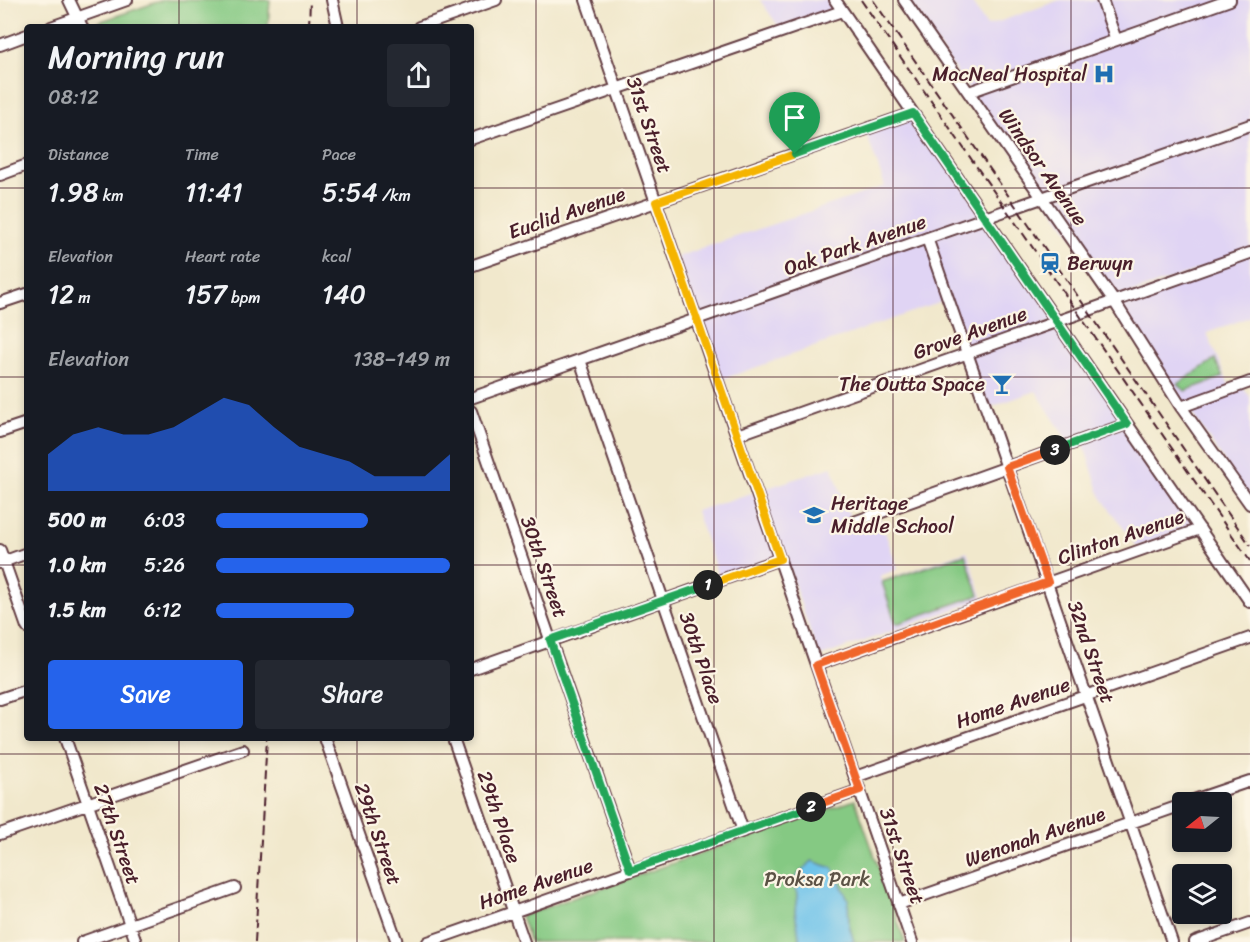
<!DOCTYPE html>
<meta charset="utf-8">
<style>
:root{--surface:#171b24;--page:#242831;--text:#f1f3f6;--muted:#9ea1a6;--accent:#2563eb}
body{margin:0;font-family:Sriracha,sans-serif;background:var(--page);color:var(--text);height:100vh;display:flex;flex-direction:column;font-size:22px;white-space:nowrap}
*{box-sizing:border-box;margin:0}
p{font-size:20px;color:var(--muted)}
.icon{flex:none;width:33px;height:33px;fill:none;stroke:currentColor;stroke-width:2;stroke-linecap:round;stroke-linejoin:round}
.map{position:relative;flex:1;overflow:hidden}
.drawer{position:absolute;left:24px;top:24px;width:450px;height:717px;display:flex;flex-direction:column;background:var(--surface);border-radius:6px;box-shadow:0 3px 9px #0003}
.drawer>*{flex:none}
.needle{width:39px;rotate:252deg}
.tools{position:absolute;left:1172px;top:792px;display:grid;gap:12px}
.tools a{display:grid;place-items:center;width:60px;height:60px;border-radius:6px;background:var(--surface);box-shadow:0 3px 9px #0003;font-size:30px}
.pin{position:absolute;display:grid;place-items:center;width:51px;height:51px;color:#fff;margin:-62px -26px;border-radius:50% 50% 50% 0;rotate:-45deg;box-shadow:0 0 6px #0007}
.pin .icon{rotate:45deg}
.km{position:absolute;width:30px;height:30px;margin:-15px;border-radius:50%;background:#222;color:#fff;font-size:16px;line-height:30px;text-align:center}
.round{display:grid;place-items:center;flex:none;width:63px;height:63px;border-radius:6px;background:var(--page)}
.summary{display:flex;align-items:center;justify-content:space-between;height:102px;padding:0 24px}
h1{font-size:33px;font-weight:600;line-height:45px}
.stats{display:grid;grid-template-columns:repeat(3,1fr);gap:9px;height:102px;padding:6px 24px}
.stats div{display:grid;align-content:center}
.stats b{font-size:26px;font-weight:600}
.stats small{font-size:16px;font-weight:400}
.stats p{font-size:16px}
.chart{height:168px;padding:12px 24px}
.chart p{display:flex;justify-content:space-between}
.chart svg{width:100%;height:108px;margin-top:6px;fill:var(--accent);opacity:.7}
.action{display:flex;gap:12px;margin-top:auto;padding:12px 24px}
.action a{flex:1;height:69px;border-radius:6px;background:var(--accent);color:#fff;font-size:24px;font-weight:600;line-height:69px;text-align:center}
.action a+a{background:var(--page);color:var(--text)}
ul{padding:0 24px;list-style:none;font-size:20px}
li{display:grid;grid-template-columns:96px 72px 1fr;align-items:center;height:45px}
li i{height:15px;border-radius:8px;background:var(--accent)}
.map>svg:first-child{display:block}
.built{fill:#e0d4f4}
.green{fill:#85c983;stroke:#687457;stroke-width:1.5}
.water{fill:#6ec3ea;stroke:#5c718a;stroke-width:1.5}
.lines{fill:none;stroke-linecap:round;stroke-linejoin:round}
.minor-casing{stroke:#633d43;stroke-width:14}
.minor{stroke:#fff;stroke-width:10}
.rail{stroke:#4a1f2b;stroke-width:2;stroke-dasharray:9 4.5;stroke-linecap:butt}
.split-1-casing{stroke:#fff;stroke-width:12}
.split-2-casing{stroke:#fff;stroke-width:12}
.split-3-casing{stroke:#fff;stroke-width:12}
.split-4-casing{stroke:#fff;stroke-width:12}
.split-1{stroke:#f5b400;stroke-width:8}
.split-2{stroke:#22a559;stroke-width:8}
.split-3{stroke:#f0652b;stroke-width:8}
.split-4{stroke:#22a559;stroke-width:8}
.grid{fill:none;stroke:#4a1f2b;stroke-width:1.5;stroke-opacity:0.55}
.labels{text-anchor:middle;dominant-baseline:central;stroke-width:4.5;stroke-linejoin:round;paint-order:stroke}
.poi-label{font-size:20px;fill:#4a1f2b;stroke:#fcf5e5;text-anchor:end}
.street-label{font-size:20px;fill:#4a1f2b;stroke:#fcf5e5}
.park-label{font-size:20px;fill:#5c5245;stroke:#fcf5e5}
</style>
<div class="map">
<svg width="1250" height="942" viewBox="0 0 1250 942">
<rect width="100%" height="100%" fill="#fcf5e5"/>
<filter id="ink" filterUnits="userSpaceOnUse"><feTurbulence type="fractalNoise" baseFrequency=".0167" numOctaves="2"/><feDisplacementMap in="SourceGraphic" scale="12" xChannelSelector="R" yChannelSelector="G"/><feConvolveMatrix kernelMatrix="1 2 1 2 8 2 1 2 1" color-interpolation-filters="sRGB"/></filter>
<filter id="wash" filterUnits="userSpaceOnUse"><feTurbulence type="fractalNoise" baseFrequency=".008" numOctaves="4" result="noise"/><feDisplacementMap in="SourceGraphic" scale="24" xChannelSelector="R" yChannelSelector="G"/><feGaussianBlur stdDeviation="1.35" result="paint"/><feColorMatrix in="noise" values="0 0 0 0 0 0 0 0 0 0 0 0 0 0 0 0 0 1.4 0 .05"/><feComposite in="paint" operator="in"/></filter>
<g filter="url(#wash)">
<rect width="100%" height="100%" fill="#f1e8cc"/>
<path class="built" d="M760,0H832L839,11L782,31Z
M906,0H970L987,26L1060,0H1250V122L1043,195Z
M913,117L985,217L928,237L946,300L720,380L677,257L885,186L866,133Z
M1250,126V251L1115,299L1046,199Z
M986,219L1055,320L968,351L928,239Z
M1250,254V317L1207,333L1231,390L1243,386L1250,397V499L1116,302Z
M1056,322L1124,422L1068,442L1036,391L988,408L968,353Z
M1126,426L1195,526L1137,547L1101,497L1082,440Z
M832,467L853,526L880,518L898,569L880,576L881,581L967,551L983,599L822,656L817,652L784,554L719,578L696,511Z"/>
<path class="green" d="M163,0H270L268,27H94L93,24Z
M1215,359L1223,377L1185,391L1178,384Z
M965,554L979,595L896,624L882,582Z
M855,800L905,942H530L521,916Z"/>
<path class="water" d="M812,861L833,868L848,899L849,925L854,942H800L795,911L797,896L795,878Z"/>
</g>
<g filter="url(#ink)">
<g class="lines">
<defs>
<path id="minor" d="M69,0L82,27
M332,0L338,27
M586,0L912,942
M835,0L1250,602
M904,0L1114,301L1181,407L1250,504
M1102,0L1116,40
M51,27L127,0
M419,27L496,0
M0,45L27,35
M969,92L1230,0
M471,139L842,11
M0,175L27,165
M927,238L1172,942
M471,266L913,113
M0,303L27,294
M580,360L743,831
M471,398L1250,125
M1181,407L1250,382
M471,411L630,870
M0,432L27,423
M737,435L1250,253
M854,522L1127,424
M0,550L27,627
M0,563L27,553
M816,665L1200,529
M471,669L780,559
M0,699L27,690
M65,738L136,942
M325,738L397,942
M453,738L524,942
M855,777L1250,638
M1188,802L1250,781
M0,834L243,750
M899,904L1182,805
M82,942L235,888
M428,942L860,790
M1195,942L1250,923"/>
</defs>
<use href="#minor" class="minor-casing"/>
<use href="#minor" class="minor"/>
<path class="rail" d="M861,0L1250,561
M873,0L1250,545
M309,27L310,0
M255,942L267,738"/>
</g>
</g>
<g class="lines" filter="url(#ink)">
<defs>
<path id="split-1" d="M708,585L780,559L656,202L795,154"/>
<path id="split-2" d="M708,585L550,640L630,870L811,807"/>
<path id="split-3" d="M811,807L860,790L816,665L1048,582L1007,467L1055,450"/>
<path id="split-4" d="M795,154L913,113L1127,424L1055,450"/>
</defs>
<use href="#split-1" class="split-1-casing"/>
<use href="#split-2" class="split-2-casing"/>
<use href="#split-3" class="split-3-casing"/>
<use href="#split-4" class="split-4-casing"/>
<use href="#split-1" class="split-1"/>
<use href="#split-2" class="split-2"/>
<use href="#split-3" class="split-3"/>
<use href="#split-4" class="split-4"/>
</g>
<path class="grid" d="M179,0V27M357,0V27M536,0V942M714,0V942M893,0V942M1071,0V942M0,188H27M471,188H1250M0,377H27M471,377H1250M0,565H27M471,565H1250M179,738V942M357,738V942M0,754H1250"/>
<defs>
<symbol id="hospital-bare" viewBox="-9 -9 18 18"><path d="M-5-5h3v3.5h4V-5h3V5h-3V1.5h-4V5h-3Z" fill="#1f6fb2" stroke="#fcf5e5" stroke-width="2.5" paint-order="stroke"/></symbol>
<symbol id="station-bare" viewBox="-9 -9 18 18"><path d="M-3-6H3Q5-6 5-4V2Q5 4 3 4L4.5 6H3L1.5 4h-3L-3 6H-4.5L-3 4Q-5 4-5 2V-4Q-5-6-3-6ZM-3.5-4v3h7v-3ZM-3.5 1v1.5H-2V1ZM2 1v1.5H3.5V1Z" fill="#1f6fb2" stroke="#fcf5e5" stroke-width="2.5" paint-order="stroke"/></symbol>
<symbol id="bar-bare" viewBox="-9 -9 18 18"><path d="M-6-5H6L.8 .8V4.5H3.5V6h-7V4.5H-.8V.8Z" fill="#1f6fb2" stroke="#fcf5e5" stroke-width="2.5" paint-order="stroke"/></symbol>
<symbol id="school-bare" viewBox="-9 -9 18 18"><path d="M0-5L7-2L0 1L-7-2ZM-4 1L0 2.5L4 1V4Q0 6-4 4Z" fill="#1f6fb2" stroke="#fcf5e5" stroke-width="2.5" paint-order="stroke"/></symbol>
</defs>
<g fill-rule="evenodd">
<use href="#hospital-bare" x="1089" y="59" width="30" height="30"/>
<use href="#station-bare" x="1035" y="248" width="30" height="30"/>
<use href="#bar-bare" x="987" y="369" width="30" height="30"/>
<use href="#school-bare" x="799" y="500" width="30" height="30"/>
</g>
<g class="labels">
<g class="poi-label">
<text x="1087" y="74">MacNeal Hospital</text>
<text x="1067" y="263" text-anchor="start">Berwyn</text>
<text x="985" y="384">The Outta Space</text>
<text x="831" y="503" text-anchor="start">Heritage<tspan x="831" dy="23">Middle School</tspan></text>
</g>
<g class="street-label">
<text transform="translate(649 125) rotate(71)">31st Street</text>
<text transform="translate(1043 167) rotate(55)">Windsor Avenue</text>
<text transform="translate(567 213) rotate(-19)">Euclid Avenue</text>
<text transform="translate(855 245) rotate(-19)">Oak Park Avenue</text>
<text transform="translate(970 333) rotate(-20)">Grove Avenue</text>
<text transform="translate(1121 537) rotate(-19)">Clinton Avenue</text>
<text transform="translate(544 567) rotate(71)">30th Street</text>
<text transform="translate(1091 652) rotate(71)">32nd Street</text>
<text transform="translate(701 658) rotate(71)">30th Place</text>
<text transform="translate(1013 703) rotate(-19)">Home Avenue</text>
<text transform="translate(499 817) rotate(71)">29th Place</text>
<text transform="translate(117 834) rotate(71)">27th Street</text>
<text transform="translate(378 834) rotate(71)">29th Street</text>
<text transform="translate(1035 837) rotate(-19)">Wenonah Avenue</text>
<text transform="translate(902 856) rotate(71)">31st Street</text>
<text transform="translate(536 884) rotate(-19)">Home Avenue</text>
</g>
<g class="park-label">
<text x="817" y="879">Proksa Park</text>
</g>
</g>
</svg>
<div class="tools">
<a><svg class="needle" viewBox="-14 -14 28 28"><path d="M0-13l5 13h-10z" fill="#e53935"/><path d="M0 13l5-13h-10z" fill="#9ea1a6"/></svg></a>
<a><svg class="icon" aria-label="layers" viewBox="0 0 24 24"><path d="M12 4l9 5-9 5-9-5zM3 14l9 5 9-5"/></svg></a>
</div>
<div class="pin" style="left:795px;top:154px;background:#1e9e55"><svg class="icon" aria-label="arrive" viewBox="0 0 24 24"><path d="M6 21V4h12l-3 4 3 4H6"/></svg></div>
<b class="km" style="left:708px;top:585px">1</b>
<b class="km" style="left:811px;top:807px">2</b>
<b class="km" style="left:1055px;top:450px">3</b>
<section class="drawer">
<div class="summary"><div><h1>Morning run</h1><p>08:12</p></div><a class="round"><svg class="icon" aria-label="share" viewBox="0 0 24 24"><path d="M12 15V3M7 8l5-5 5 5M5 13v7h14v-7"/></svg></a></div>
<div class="stats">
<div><p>Distance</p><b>1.98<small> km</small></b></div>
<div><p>Time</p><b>11:41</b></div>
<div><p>Pace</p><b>5:54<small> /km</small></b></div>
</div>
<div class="stats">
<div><p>Elevation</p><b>12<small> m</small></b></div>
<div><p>Heart rate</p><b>157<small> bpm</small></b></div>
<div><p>kcal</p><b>140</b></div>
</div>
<div class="chart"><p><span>Elevation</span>138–149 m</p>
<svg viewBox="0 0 160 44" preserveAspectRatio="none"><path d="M0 44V29L10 21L20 18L30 21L40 21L50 18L60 12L70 6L80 9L90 18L100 26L110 29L120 32L130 38L140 38L150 38L160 29V44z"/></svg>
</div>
<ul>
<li><b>500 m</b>6:03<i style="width:65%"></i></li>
<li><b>1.0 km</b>5:26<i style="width:100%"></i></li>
<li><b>1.5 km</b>6:12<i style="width:59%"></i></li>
</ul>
<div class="action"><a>Save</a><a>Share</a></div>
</section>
</div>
